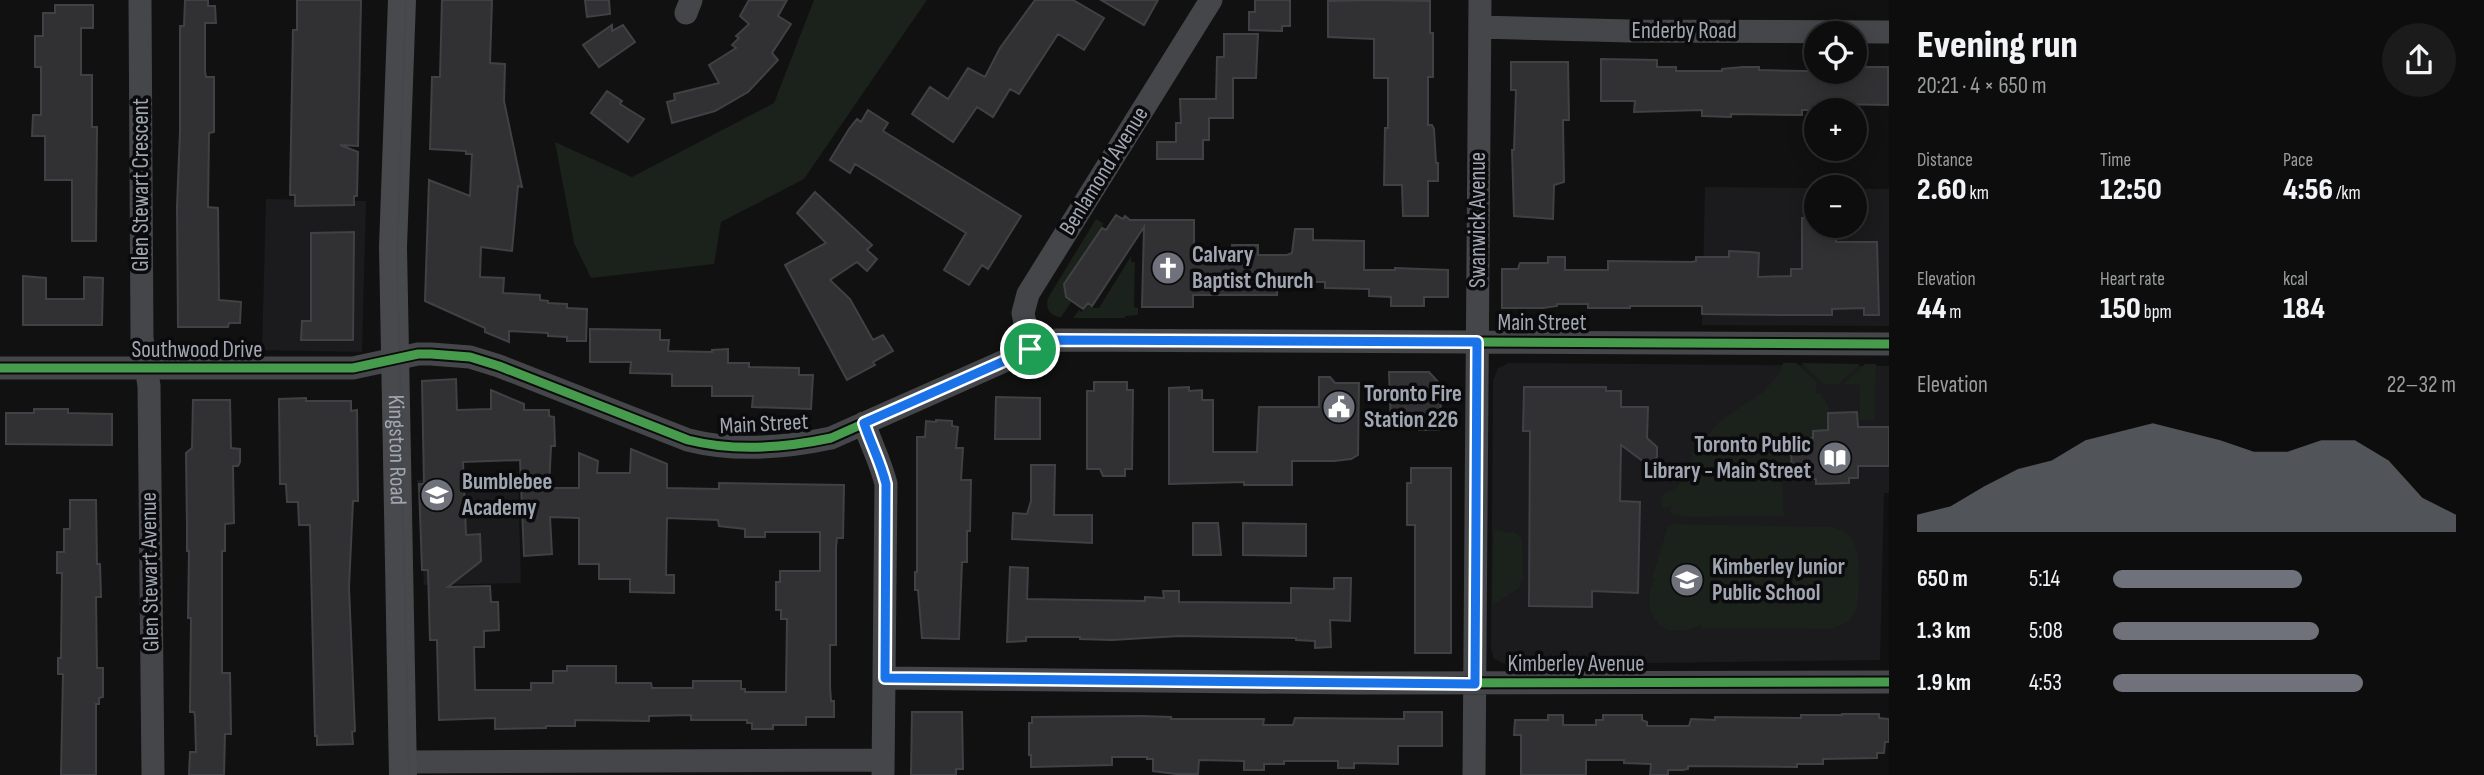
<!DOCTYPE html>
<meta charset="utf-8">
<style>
:root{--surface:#0d0d0d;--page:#1b1b1b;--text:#f1f3f6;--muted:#9a9c9d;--line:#2d2d2e;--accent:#6f727a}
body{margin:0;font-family:"Sofia Sans Condensed",sans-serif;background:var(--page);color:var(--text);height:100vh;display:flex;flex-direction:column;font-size:26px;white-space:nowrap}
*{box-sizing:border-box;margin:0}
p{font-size:23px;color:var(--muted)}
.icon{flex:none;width:38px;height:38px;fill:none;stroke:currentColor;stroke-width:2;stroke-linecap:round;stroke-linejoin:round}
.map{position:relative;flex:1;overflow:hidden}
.side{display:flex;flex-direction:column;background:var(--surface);width:595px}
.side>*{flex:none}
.tools{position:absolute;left:1804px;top:21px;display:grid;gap:14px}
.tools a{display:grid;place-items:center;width:63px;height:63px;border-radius:50%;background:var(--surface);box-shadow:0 4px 18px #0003,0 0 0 2px var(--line);font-size:35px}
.pin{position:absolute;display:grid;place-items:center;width:60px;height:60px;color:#fff;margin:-30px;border:4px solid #fff;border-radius:50%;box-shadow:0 2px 7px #0007}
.round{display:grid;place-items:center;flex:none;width:74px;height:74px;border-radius:37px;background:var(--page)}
.overview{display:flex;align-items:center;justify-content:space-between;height:119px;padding:0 28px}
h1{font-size:38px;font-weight:800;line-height:52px}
.metrics{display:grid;grid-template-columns:repeat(3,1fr);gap:10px;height:119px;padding:7px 28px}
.metrics div{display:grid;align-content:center}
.metrics b{font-size:30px;font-weight:800}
.metrics small{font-size:19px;font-weight:400}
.metrics p{font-size:19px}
.chart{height:196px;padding:14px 28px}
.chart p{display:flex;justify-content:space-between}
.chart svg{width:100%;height:126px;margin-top:7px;fill:var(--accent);opacity:.7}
ul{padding:0 28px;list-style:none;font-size:23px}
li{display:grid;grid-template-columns:112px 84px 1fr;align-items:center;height:52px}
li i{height:18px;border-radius:9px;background:var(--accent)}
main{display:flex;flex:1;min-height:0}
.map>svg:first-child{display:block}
.built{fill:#1b1b1d}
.green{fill:#1b211b}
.building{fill:#313133;stroke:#404144;stroke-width:2;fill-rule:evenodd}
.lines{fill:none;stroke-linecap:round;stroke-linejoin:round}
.minor{stroke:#45464a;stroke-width:23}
.major{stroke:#47494c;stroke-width:28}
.tram{stroke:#46474a;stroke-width:2}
.cycleway-casing{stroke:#0b0b0d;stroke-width:13}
.cycleway{stroke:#469c4c;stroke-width:9}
.route-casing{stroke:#fff;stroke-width:14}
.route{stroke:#1a73e8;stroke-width:9}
.labels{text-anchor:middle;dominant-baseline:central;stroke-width:7;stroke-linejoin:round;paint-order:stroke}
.street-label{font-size:23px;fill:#a1a7b2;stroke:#0b0b0d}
.poi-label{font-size:23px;font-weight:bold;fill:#a1a7b2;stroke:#0b0b0d;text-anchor:start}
</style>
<main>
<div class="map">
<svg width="1889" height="775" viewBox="0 0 1889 775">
<rect width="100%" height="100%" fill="#111"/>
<path class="built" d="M1705,187L1816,188V226H1855V189H1889V326L1702,325Z
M266,199L366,201L362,352L262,350Z
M1509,363L1889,366V493H1884L1880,660L1507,665L1494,659L1491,649L1493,380L1498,368Z
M417,480H518L521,583L424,585Z"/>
<path class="green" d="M814,0H927L804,179L721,222L714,264L591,278L574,243L555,142L632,177L774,103Z
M1096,219L1103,223L1102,228L1064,284L1072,301L1061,317C1050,316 1045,309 1048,298Z
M1131,256V262H1135L1134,307L1138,308V315L1125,316V318H1073L1079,310L1082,312L1088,303L1094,308H1099Z
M1783,363H1796L1817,382L1816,393H1821L1829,407L1828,423H1837V430L1813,431L1810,443L1792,444V479L1782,478L1784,516L1691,517L1671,514L1670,512L1672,506L1665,508L1662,506L1660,496L1677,487L1690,468L1692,453L1720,421L1763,392L1779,374Z
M1801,363L1860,364L1839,384H1824Z
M1865,364H1876L1875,420H1860V385L1844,384Z
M1674,524L1833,527C1842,530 1850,534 1854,543C1861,555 1861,602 1854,614C1849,623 1840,626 1831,629L1701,628V625C1690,630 1673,634 1662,627C1647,617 1646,593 1655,580L1652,578L1668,525Z
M1494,529L1509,533L1513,531L1522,538L1523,579L1519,588L1492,606Z"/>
<path class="building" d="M185,0H208V6H215L216,23H205V72L206,77H214V132L209,133L208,207L218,208L219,300L241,302L240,323H229L228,327H178L177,207L180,131V26H184Z
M297,0H361L358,146L340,145L358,152L357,196H354V205L295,206V195H290L293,30H297Z
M442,0H492L490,63L505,64L504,101L522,187L518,186L512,251L481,247L480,277L504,278L503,293L540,295V300L548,301V303L567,304V308L587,309L586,341H567V337L548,336V333L509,331V342L485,332V328L425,301L429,180L470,196L472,154H466V151L430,149L432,77H440Z
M585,0H609L610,14L587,17Z
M749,0H787L778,16L791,24L772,53L778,60L748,92L715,111L672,123L667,102L675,100L674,94L719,83L709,65L736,48L732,45L739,38L736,36L749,24L740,16Z
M1035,0H1073L1104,18L1084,50L1058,34L1019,94L1010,89L993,117L977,107L953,142L912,114L930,87L948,99L968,68L985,77L1000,48Z
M1101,0H1158L1144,25Z
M1255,0H1290V26H1282V31L1249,30V12H1255Z
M1370,0L1430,1V33H1433V77H1428V125H1432L1434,129L1436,163H1438V181H1428V216H1403L1402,185H1384L1385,128H1388V78H1374V39L1328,37V1Z
M55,5H93V28H81V75H92V127H97L96,241H72V180H45V136H32L33,115H41V67H35V36H43V13H55Z
M612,25V31L623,25L635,42L599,67L583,45Z
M1224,34H1258L1256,78H1233V118H1209V140H1203V159H1157V142H1176V123H1181L1180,99H1216L1217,57H1224Z
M1601,59L1657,60V67H1676V71H1722V69L1743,67H1759V70L1855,72V67H1888V105L1833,104V110H1802V115L1731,114V117L1702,116V110L1634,112L1635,101H1601Z
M1511,62H1568L1569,120H1563L1564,182L1554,185L1553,219L1514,216L1512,150H1514L1516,90H1511Z
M607,91L622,101L620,104L644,119L628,142L591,113Z
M868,110L888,123L883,131L1021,216L988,269L982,265L969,285L944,270L966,233L855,164L850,173L830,160L849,129L857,119L861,122Z
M815,192L872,245L867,250L877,259L867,271L857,262L830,280L850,299L873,340L883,335L893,351L873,362L875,365L847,380L785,265L826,243L797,213Z
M1116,215L1123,219L1125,216L1130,220H1194V255H1232V245H1258V255H1287L1292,253L1295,229H1313V240L1364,241V270H1395V268L1448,270V297H1424V306H1391V297L1369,296V289L1325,288V282H1277V295H1193V307H1142L1144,227L1092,306L1088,303L1083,309L1066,297L1064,284L1102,228L1106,230Z
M1816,217V226H1836V242H1877L1879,315H1864V308L1832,309V315H1782L1702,314V306H1630V308H1588V304H1557V306L1543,308H1502V269H1518L1520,263H1548V257H1565V270H1608V261L1692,262L1696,261V257H1729V251L1750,252L1759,253L1758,277L1791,276V269H1802V218Z
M354,232L353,340H301L302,321H311V233Z
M23,276L46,278V299H84V277L103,278L102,325H23Z
M590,329L660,330V340H669L668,351L712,352V350L728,349V363H749V367L799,368V375H813L811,409L752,407L753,396H712V386H672V374L630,373L631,362H590Z
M1389,372H1429L1442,386L1439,430H1419V427H1391Z
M1319,377H1330L1335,383H1359L1358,455L1351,459L1334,461H1292V485H1244V482L1169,484V388L1189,387V391L1202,390V400H1213V452H1257L1259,407H1319Z
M456,379L457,410L491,409V390L524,404V410H549V416L554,417L555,446H551L549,488H579V453L598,461L597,473H630L631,449L667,464V488L719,489V483L844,485L843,538H837L836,547V645H830V686L831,701H834V717H806V725H773V729H752V723H747V720H691V715L649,716V721L575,720V726H546V728L495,729V718L439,720L437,640H430L428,570H422L419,484H424L422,381ZM520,460L524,556L552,554L550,517L579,518V564H599V579H630V592L674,593V575H666L667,518L718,520L719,526L745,529V537H765V532H820V571H780V582H776V610H781V619H787L786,692H745V689H741V681H693V688H652L651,683H616V666H567V671H553V683H531V690H475L474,647H484V631L499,630L498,602H491L490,586L448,587L481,561L480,534L466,535L463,462Z
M1094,382H1127V390H1133L1132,469H1125V476H1103L1100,469H1087V391H1094Z
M1524,387H1606V391H1621V407H1648L1647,438L1657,447V457L1651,462H1644L1621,445L1620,501L1640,502L1638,593L1592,591V607L1529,606L1530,431H1523Z
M996,397L1040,398V439H995Z
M306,398V401H351V411L357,410L358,501H353L349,587L355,731L352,732L353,744L317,745V736H315L310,525H299L298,502H287L286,484H280L279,399Z
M193,400H230L231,448L240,449V462L238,466H233L234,523L225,524V551H222V673H230L231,734H225L224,775H189L190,752H196L195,716L194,712H190L191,618H188L189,551H187V527L186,453L192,448Z
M34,409H68V413L112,414V445L6,444V413H34Z
M1857,412L1858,427H1889V466H1858V478H1849V483L1816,484V479H1792L1791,444L1810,443V438H1813V431L1828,430V413Z
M936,420L952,421V426L958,427L956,448H963L961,480H971L970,531H967V562H962L959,639L922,638L918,590H915V572H917V437H925L926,421L936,422Z
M1031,465H1055L1054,515H1092V543L1012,539L1013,513L1027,514L1031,501Z
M1411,468H1451V653H1415V525H1407V483H1411Z
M70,500H96L97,564H100L101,597H96L97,668H103V697L99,698V704H96V775H61L63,674H58V658H61L62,573H57V552H64V529H70Z
M1193,523H1218L1221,555H1193Z
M1243,523L1306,524V556L1243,555Z
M1010,567L1028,568L1027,599L1145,601V597L1164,598L1163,591H1179V602L1291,603V588L1334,589V578H1351L1350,621L1330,620L1331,647L1315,648V641L1296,640V638L1179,636L1112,640L1080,639V637H1026V641L1007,642Z
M912,712H962L963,769H956V775H911Z
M1404,712H1442V746H1398V764L1354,763V768H1338V761H1284V764H1264V770H1244V761L1199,760L1198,774H1176L1153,771V759H1147V757H1112V765L1031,767V755H1029V723H1032V717L1142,716L1171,717V719H1264L1263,725H1293L1295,718L1404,719Z
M1842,714H1879V718L1889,719V742H1885L1884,753H1877V758L1823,759V764H1797V767L1688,766V769L1683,770H1668V775H1650L1651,764L1624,763V760H1586V775H1521V735H1514L1515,720H1548V715H1563V725H1596V720H1603V715H1642V720L1647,722V726H1689L1691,719L1715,720V717L1801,718V715H1842Z"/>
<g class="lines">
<path class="minor" d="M140,0L142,338L149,386L153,775
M686,13L691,0
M1480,27L1629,31L1889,32
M1030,349L1023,313L1028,294L1211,0
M0,368H353L418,354H431L470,357L499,366L688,440C735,452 784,448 831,438L1045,343L1056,340L1889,344
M864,423C871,444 881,463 886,484L883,773
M885,678L1354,683L1889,682
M403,762L883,760
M1474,775L1480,0"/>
<path class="major" id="s1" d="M402,0L393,247L403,775"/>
<path class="tram" d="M406,0L397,254L409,775"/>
<defs>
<path id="cycleway" d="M0,368H353L418,354H431L470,357L499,366L688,440C735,452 784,448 831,438L1045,343L1056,340L1889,344
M885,678L1354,683L1889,682"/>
</defs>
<use href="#cycleway" class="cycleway-casing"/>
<use href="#cycleway" class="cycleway"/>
</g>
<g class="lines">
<defs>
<path id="route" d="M1056,340L1477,342L1475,684L885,678L886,484C881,463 871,444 864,423L1045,343Z"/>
</defs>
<use href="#route" class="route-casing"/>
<use href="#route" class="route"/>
</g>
<defs>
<symbol id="church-disc" viewBox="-11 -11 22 22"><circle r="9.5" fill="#6f727a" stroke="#0b0b0d"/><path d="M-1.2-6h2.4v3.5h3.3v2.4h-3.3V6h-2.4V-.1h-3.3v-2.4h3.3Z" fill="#fff"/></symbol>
<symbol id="civic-disc" viewBox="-11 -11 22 22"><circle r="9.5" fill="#6f727a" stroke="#0b0b0d"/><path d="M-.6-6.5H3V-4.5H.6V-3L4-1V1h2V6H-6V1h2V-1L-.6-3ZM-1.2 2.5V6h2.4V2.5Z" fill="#fff"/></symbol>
<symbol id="library-disc" viewBox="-11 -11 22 22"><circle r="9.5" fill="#6f727a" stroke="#0b0b0d"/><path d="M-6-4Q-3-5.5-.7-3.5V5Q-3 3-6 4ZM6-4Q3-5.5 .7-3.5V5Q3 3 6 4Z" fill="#fff"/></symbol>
<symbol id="school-disc" viewBox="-11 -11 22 22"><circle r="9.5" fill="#6f727a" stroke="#0b0b0d"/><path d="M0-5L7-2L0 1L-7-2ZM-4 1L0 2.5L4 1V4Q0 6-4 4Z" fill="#fff"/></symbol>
</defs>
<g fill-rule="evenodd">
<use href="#church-disc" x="1149" y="249" width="38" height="38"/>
<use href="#civic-disc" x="1320" y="388" width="38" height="38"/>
<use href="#library-disc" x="1816" y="439" width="38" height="38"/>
<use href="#school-disc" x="418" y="476" width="38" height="38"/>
<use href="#school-disc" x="1668" y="561" width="38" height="38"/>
</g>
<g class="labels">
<g class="street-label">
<text x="1684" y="31">Enderby Road</text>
<text transform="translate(1104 171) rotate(-58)">Benlamond Avenue</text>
<text transform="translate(141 185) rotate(-90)">Glen Stewart Crescent</text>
<text transform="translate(1478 220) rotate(-90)">Swanwick Avenue</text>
<text x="1542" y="323">Main Street</text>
<text x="197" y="350">Southwood Drive</text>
<text transform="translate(764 424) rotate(-3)">Main Street</text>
<text stroke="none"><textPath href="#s1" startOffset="450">Kingston Road</textPath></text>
<text transform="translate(150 572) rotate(-91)">Glen Stewart Avenue</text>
<text x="1576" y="664">Kimberley Avenue</text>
</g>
<g class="poi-label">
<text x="1192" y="255">Calvary<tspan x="1192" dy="26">Baptist Church</tspan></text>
<text x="1364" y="394">Toronto Fire<tspan x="1364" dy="26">Station 226</tspan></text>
<text x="1811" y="445" text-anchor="end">Toronto Public<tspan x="1811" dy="26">Library - Main Street</tspan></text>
<text x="462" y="482">Bumblebee<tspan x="462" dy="26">Academy</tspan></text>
<text x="1712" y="567">Kimberley Junior<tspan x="1712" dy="26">Public School</tspan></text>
</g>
</g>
</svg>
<div class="tools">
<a><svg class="icon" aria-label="locate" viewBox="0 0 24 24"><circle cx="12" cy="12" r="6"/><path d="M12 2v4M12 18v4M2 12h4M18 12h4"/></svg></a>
<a>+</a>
<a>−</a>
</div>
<div class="pin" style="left:1030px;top:349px;background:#1e9e55"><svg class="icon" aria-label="arrive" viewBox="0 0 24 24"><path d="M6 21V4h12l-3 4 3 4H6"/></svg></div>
</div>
<section class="side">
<div class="overview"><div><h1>Evening run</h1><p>20:21 · 4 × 650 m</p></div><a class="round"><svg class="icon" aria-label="share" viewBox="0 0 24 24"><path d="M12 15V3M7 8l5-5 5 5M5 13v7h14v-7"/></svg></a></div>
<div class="metrics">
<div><p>Distance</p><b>2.60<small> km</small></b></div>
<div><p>Time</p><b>12:50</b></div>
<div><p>Pace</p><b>4:56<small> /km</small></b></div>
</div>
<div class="metrics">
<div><p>Elevation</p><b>44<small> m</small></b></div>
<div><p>Heart rate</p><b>150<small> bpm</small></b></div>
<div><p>kcal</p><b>184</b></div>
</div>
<div class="chart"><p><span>Elevation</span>22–32 m</p>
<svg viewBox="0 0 160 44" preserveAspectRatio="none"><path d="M0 44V38L10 35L20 28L30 22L40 19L50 12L60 9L70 6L80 9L90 12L100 16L110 16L120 12L130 12L140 19L150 32L160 38V44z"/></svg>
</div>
<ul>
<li><b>650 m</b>5:14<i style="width:55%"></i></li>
<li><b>1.3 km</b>5:08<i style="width:60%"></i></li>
<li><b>1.9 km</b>4:53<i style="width:73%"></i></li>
</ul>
</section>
</main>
